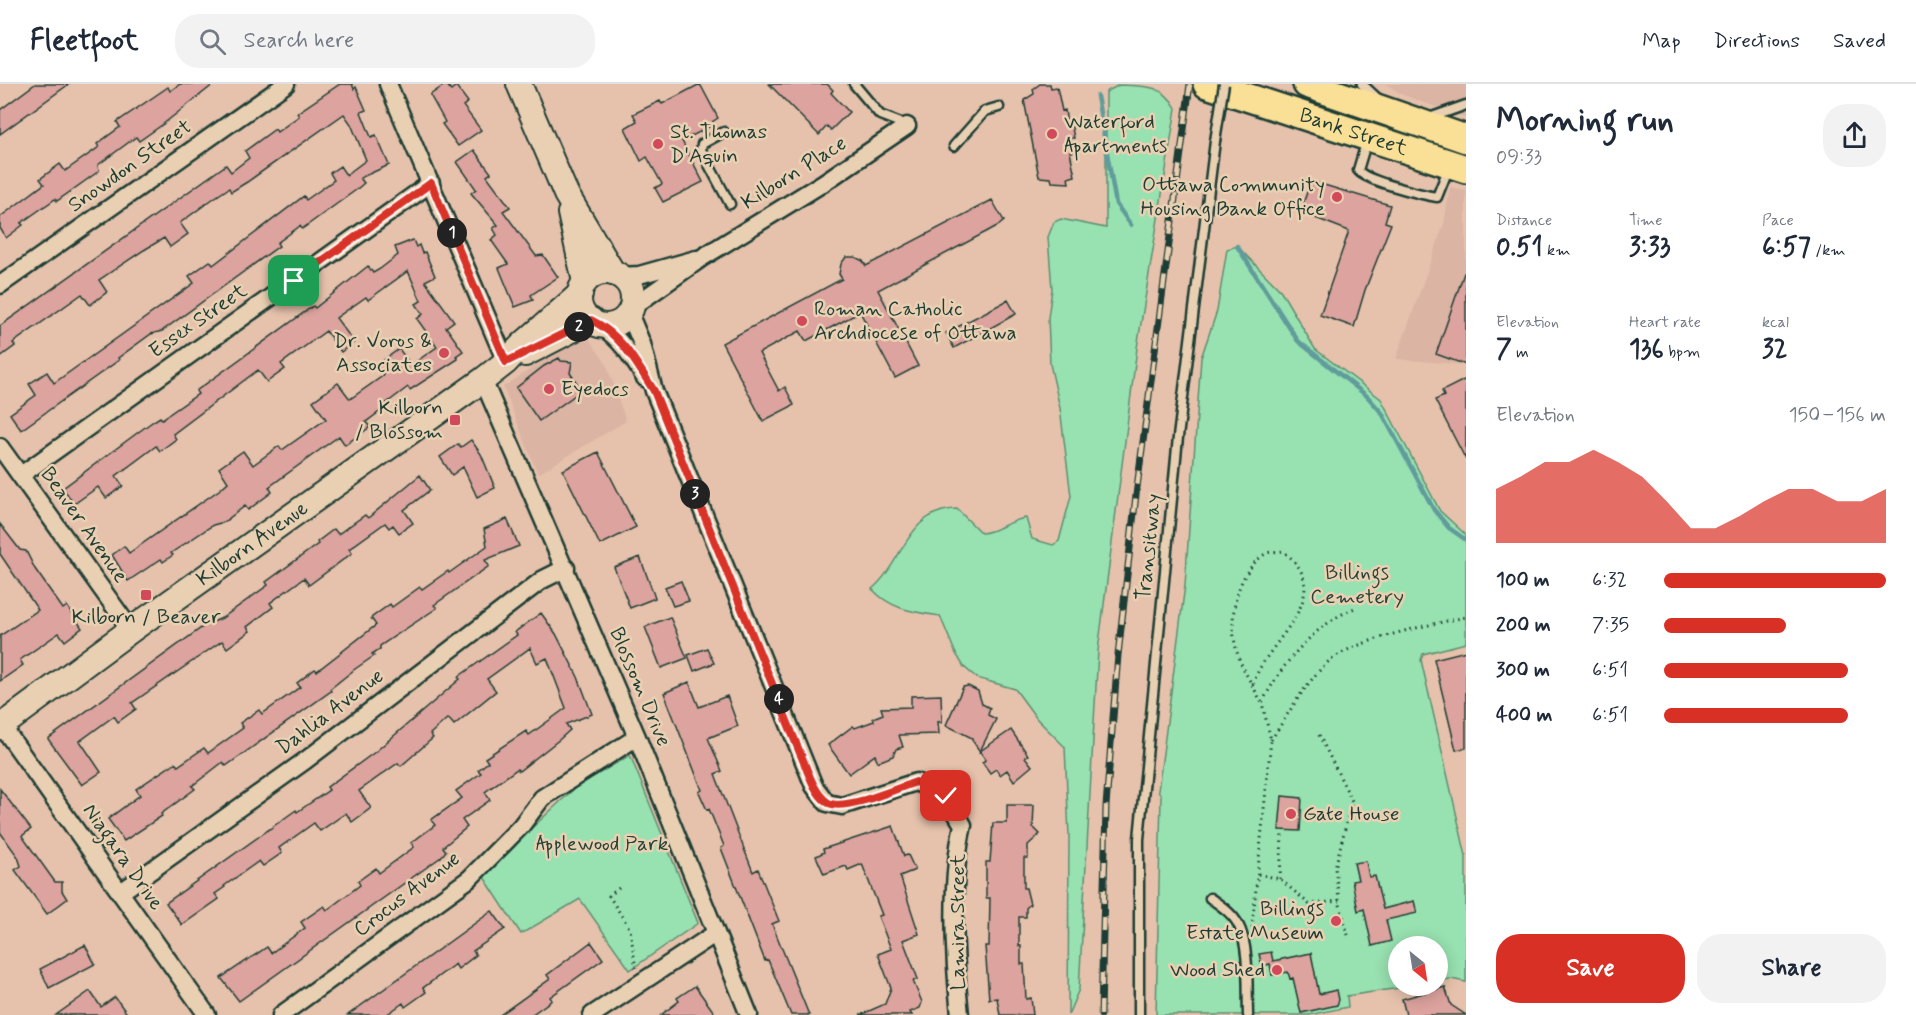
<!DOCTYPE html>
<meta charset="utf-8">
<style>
:root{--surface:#fff;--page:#f2f2f3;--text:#1f2937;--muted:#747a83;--line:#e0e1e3;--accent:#d93025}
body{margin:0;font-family:Mynerve,sans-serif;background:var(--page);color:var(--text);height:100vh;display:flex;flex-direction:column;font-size:22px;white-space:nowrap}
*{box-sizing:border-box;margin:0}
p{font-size:20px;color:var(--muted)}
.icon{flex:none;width:33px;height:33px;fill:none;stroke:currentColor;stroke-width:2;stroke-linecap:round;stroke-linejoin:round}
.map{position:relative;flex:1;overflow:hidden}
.details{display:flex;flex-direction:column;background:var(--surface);width:450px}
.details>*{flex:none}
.needle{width:39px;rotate:150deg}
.tools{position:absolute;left:1388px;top:852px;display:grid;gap:12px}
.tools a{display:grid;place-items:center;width:60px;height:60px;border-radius:50%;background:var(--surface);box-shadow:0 3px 15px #0003;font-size:30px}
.pin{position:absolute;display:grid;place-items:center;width:51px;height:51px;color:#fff;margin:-26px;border-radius:12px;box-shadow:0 3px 9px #0006}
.km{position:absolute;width:30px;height:30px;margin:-15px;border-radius:50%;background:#222;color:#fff;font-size:16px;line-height:30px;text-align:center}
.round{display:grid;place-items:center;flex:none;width:63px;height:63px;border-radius:24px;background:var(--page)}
.head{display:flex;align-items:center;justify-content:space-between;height:102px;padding:0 30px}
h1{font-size:33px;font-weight:700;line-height:45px}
.figures{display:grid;grid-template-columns:repeat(3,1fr);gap:9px;height:102px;padding:6px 30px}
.figures div{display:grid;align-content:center}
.figures b{font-size:26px;font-weight:700}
.figures small{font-size:16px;font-weight:400}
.figures p{font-size:16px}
.chart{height:168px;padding:12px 30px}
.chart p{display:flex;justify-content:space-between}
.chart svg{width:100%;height:108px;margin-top:6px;fill:var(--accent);opacity:.7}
.cta{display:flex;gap:12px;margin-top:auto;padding:12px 30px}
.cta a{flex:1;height:69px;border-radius:24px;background:var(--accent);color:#fff;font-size:24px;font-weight:700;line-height:69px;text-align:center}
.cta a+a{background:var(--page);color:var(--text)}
ul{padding:0 30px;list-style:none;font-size:20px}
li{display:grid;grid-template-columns:96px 72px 1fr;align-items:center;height:45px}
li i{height:15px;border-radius:8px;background:var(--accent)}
header{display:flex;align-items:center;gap:36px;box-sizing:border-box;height:84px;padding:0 30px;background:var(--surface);border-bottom:2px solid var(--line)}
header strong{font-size:28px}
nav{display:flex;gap:33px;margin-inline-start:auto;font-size:21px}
.search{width:420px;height:54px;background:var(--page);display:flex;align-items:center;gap:15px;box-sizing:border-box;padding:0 21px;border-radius:24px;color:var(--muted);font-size:22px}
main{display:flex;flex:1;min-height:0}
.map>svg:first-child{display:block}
.built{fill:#dbb4a3}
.green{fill:#98e1b0;stroke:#5c8f72;stroke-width:1.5}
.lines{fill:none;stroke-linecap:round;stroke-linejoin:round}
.stream{stroke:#609c9c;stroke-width:4.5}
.building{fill:#dda39e;stroke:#1f3d34;stroke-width:1.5}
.lane-casing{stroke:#1f3d34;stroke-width:13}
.street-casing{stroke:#1f3d34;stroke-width:21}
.secondary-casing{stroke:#1f3d34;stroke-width:28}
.primary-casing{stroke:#1f3d34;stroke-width:32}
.path{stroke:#1f3d34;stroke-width:3;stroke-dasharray:1.5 4.5;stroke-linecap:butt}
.lane{stroke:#ead0b2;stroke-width:8}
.street{stroke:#ead0b2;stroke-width:16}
.secondary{stroke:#ead0b2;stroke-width:24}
.primary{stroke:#fadf96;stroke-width:27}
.rail-casing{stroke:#1f3d34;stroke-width:7}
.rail{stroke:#ead0b2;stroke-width:4.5;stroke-dasharray:14;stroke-linecap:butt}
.lane-bridge-casing{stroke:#1f3d34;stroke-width:13;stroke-linecap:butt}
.lane-bridge{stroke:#ead0b2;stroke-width:8}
.route-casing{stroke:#fff;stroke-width:12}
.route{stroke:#d93025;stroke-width:8}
.poi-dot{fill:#d1495b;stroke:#ead0b2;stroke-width:2}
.labels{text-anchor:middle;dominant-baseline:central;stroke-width:5;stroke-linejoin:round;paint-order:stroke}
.poi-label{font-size:21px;fill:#1f3d34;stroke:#ead0b2;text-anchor:start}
.street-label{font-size:21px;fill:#1f3d34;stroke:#ead0b2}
.park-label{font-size:21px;fill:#25453a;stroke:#ead0b2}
</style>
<header>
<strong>Fleetfoot</strong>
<div class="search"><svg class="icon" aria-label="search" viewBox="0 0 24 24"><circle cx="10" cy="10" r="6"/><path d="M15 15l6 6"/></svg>Search here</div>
<nav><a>Map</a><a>Directions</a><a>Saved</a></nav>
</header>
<main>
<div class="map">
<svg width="1466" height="931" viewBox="0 0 1466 931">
<rect width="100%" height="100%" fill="#e6c2ac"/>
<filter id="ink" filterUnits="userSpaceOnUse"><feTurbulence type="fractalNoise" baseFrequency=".0167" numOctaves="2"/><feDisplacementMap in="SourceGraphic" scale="12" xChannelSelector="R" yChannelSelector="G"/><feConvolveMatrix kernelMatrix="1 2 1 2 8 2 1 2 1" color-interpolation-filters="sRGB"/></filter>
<g filter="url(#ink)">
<path class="built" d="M1386,0H1466V34L1403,11Z
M1450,103L1466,107V281L1396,275L1444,140Z
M587,252L606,279L626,337L538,390L503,303L558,267Z"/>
<path class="green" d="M1119,1C1145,2 1163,0 1176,24L1137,264L1098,567L1079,905L1068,931L1069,751L1065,663L1037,635L1015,605L977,594L964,583L955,568L940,532C913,528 892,526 872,505C904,478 907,426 957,425L981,449C998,448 1009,436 1026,434L1032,455L1053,461L1059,457L1071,412L1060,324L1050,280L1048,234L1052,205L1048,153L1054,138L1061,135L1106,144V8Z
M1237,162L1281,207L1315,265L1381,315L1440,427L1466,451V559L1423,570L1421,576L1466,772V898L1451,895L1437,897V862H1398V902H1412L1347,912L1348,923L1309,931H1156L1161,712L1158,707L1185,501L1201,274L1217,227L1227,165Z
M630,671L698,839L630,886L580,815L521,850L482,790L576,703Z"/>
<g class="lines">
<path class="stream" d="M1097,12L1116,120L1131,141
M1237,162L1298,257L1367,312L1382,329L1434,426L1449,444L1466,456"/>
</g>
<path class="building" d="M35,0H69L0,50V26Z
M180,0H214L162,41L139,57L136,53L98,81L99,87L57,117L55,115L21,139L23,141L6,154L0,144V133L44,100L40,95L60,80L65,87L99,63L97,60L120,43L117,38L168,3L170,7Z
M340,0H352L354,5L356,3L366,26L361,28L371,53L376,51L389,81L360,94L364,99L356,106L302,145L300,142L277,159L279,162L162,247L151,250L118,274L119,276L21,346L10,330L36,311L29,300L47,288L54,299L194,199L189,192L210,177L213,181L304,112L306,116L334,96L330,89L340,82L346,91L366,76L351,40L344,30L247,98L231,108L229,104L214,114L180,139L188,150L170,163L164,154L144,166L99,196L107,208L90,221L82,210L13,259L15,262L0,273V242L226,81L231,88L249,74L245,67L275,45L277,48L299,32L297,29Z
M446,0L451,6L456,2L468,18L463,22L481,46L458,62L442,40L445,38L430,11Z
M700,0L718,34L712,38L713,41L682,57L703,98L663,118L655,104L662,100L647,73L641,77L625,44L637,37L633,30L660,17L662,20Z
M769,0H827L833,6L831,9L849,28L831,46L827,42L819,51Z
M1040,0H1050L1051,4L1057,3L1062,27L1065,26L1067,40L1071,39L1074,54H1070L1073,68H1070L1075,92L1068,94L1069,99L1052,98L1051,94L1039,93L1024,16L1034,10L1033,5Z
M474,66L491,89L487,92L510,123L503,127L536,172L543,171L558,193L531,211L533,216L515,223L499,184L508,180L491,156L497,151L493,144L498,141L471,109L476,105L457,78Z
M1311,97L1390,121L1385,138L1391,140L1365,206L1354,243L1320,231L1349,147L1300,128Z
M992,116L1004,137L999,141L878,206L918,282L895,294L860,228L806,257L800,247L759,269L779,307L785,303L794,321L763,337L722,259L842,195L839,190L841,180L846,173H855L863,177L866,182Z
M413,156L416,163L419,161L422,169L425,168L435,192L425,197L454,237L446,243L463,267L456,272L458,275L410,306L408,303L384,321L386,323L366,338L370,343L345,361L339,352L269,403L272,408L248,426L245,422L224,438L213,441L171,469L173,471L163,478L161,475L128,497L112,471L124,462L129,469L219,406L228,398L219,384L243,367L253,381L279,362L282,366L326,335L313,317L338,299L350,315L384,291L377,281L399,265L411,281L437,263L417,235L423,230L416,220L421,217L408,187L368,216L366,213L336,234L354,258L341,268L326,247L281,280L285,285L267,298L258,286L173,350L176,355L160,367L156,362L116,392L123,402L106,414L98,403L74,420L63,404L152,338L160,333L162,335L198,310L196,307L313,222L315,224L368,182L373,189L380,185L398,171L395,163Z
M1464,189H1466V281L1436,270Z
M1008,216L1016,230L954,264L946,249Z
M559,274L561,277L572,278L570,289L582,306L539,337L516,304L544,282Z
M1466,295V376L1435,316L1444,312L1442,307Z
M471,356L481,370L495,404L477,413L463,383L452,391L440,373L458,360L461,363Z
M598,368L636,443L600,461L563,386Z
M420,391L430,406L404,426L413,439L399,449L393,441L389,444L385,439L349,465L352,469L309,501L304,494L270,519L273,523L247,543L250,547L227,564L222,557L132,619L136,625L118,638L114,632L80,657L101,688L82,701L48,655L204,542L222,534L268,501L266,498L318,460L317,458L334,445L338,450L365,431L368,434Z
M507,435L519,462L485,476L489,482L434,521L437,524L380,562V565L372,570L374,572L355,585L330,605L331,607L226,682L223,678L192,702L195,705L161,730L162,732L124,757L108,735L140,711L136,705L175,679L178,682L204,664L208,669L243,644L240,639L259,626L262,630L300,603L297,599L315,585L317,587L376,541L371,534L390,520L392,523L420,503L422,505L448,487L449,489L487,462L484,445Z
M0,440L20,466L26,467L35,485L63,525L67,522L82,544L65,557L59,549L20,576L23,581L0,597V552L38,526L0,470Z
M640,473L655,514L630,524L614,483Z
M681,497L689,517L673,522L665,503Z
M541,529L556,550L578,593L592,630L566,640L570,646L560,655L519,687L517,685L485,708L490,716L462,736L467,743L443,763L446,767L441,773L239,917L221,894L267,863L271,869L305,844L301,838L324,822L327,826L360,801L358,797L376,784L379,789L414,763L411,759L435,741L431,736L462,714L456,707L481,689L478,686L488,678L485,674L526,647L529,651L566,624L547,574L537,579L530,564L487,595L496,607L454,641L448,634L430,650L433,654L401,682L398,679L359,707L371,724L352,738L346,729L320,747L314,739L279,764L282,769L263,782L259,777L224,802L225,803L215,810L219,815L182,841L166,819L296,726L297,728L329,706L327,703L375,668L460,595L458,593L517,551L515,548Z
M670,533L687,574L661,584L645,543Z
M707,564L714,579L694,587L688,571Z
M1466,567V664L1456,666L1434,575Z
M689,598L699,623L727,612L738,642L708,654L722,687L715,690L753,788L758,785L779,837L772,840L809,931H791L768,876L765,877L721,764L724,762L709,725L707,726L699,708L702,706L664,609Z
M968,602L978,607L982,620L990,624L988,631L996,635L980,667L1011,646L1028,671L1025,673L1032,682L1014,697L1007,686L1000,691L996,685L990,689L982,678L986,676L972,656V654L946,641L963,603Z
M941,611L942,639L938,637L939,650L899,651L903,663L896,665L893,672L878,678L875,671L849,690L828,661L853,642L855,644L874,637L873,634L883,630L881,624L911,623V612Z
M0,705L31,745L22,752L55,798H62V807L67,815L47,830L15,786L21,782L18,773L0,748Z
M1282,712L1302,714L1300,747L1279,746Z
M1007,721H1034L1033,743L1040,750L1028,761V774H1024V804H1026L1030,820L1026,824V833H1019V862H1021V880H1024L1026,915L1031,914L1033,931H1000L997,914L989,915L985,862H989L990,814H986V778H990L993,739H1007Z
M893,742L904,772L908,771L915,786L900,792L919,850L903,856L918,895L913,897L922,918L920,924L910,928L912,931H860L885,920L891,904L878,870L891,865L878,832L882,831L862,780L848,786L846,782L824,790L816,772L824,768L823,765Z
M1366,777L1369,793L1375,792L1383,825L1414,817L1417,829L1386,836L1391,857L1372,862L1364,825L1358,827L1352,797L1358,796L1354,779Z
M492,827L505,845L473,867L476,871L458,885L455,880L423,904L426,908L405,923L403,919L386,931H348Z
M591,858L603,875L550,913L552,916L531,931H500L550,895L547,891Z
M85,861L95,880L49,904L40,885Z
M1271,868L1273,877L1311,869L1319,910L1337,906L1339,916L1337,921L1301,929L1293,894L1290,895L1288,888L1272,891L1270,880L1262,882L1259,870Z
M695,902L716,931H661L679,917L677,914Z
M1445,903L1451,921L1466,931H1406L1402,915Z
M90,907L101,923L115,913L128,931H56Z"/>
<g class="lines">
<defs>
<path id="lane" d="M854,0L880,31L906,41
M1362,0L1377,14
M1432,33L1466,21
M724,48L702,60L701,66L730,120
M1367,56L1358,86C1363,96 1423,111 1437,113L1449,83
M954,62L985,27L999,23
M1210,814C1220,821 1232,829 1238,840C1250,862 1247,906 1248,931
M1139,931V755L1178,353L1215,57"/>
<path id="street" d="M388,0L506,278
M620,192L639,191L696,175
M0,201L286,0
M631,224L703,173L823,99L907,42
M629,229L642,260L654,307L814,702L827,719L842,722L916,698L946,712L963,741C950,797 954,873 960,931
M600,241C621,255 632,273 645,294
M483,296L637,653L749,931
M0,363L131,546
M21,391L431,99
M2,642L207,931
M121,808L306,676L542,496L566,484
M281,931L469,795L521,742L542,714L637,653
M592,931L716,849"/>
<g id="secondary">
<path d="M519,0L566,110L613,189"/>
<path d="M570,129L585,198"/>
<circle cx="606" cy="215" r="27"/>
<path d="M525,270L591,236"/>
<path id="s1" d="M0,643L131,546L483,296L506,278L522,261L580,210"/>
</g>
<g id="primary">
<path id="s2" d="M1207,0L1466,85"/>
<path d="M1307,0L1466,55"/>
</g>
</defs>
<use href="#lane" class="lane-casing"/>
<use href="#street" class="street-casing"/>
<use href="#secondary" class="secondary-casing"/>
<use href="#primary" class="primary-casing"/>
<path class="path" d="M1253,600C1267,554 1341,512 1283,467C1278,468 1270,467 1265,470C1236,489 1228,532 1236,564C1240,582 1253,602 1262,619
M1319,651L1352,717L1335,784L1339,817L1348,851
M1271,656C1289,629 1305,599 1329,577C1354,556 1432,540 1466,533
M1258,790L1280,795L1309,820L1339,817
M1280,795L1282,751
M619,804L609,812L630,845L636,885
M1252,844L1271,656L1262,619C1282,579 1315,540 1357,523"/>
<use href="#lane" class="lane"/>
<use href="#street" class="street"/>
<use href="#secondary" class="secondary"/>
<use href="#primary" class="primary"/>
<defs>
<path id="rail" d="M1101,931L1106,722L1118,571L1136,411L1190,0"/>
</defs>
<use href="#rail" class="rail-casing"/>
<use href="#rail" class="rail"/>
<defs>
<path id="lane-bridge" d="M1215,57L1224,0"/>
</defs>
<use href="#lane-bridge" class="lane-bridge-casing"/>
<use href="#lane-bridge" class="lane-bridge"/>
</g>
</g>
<g class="lines" filter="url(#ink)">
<defs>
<path id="route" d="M294,197L431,99L506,278L591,236C622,251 636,279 654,307L800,669C807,684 813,708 827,718C842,729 898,704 916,698L946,712"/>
</defs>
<use href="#route" class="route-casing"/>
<use href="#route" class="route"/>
</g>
<g class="poi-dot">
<circle cx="1052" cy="50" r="6"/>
<circle cx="658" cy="60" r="6"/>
<circle cx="1337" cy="113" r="6"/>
<circle cx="802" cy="237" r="6"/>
<circle cx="444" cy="269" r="6"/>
<circle cx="549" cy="305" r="6"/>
<rect x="449" y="330" width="12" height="12" rx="3"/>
<rect x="140" y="505" width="12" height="12" rx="3"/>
<circle cx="1291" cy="730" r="6"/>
<circle cx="1336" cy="837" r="6"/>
<circle cx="1277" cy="886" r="6"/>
</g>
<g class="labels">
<g class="poi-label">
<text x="1064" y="38">Waterford<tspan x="1064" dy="24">Apartments</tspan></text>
<text x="670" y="48">St. Thomas<tspan x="670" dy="24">D'Aquin</tspan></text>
<text x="1325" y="101" text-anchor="end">Ottawa Community<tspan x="1325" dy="24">Housing Bank Office</tspan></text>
<text x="814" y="225">Roman Catholic<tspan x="814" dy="24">Archdiocese of Ottawa</tspan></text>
<text x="432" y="257" text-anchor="end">Dr. Voros &amp;<tspan x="432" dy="24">Associates</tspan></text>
<text x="561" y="305">Eyedocs</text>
<text x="443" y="324" text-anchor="end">Kilborn<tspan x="443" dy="24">/ Blossom</tspan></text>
<text x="146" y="533" text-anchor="middle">Kilborn / Beaver</text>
<text x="1303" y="730">Gate House</text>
<text x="1324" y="825" text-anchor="end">Billings<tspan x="1324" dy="24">Estate Museum</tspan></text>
<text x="1265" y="886" text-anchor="end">Wood Shed</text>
</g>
<g class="street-label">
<text stroke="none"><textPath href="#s2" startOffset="154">Bank Street</textPath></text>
<text transform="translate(130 82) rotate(-35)">Snowdon Street</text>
<text transform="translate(794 89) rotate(-32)">Kilborn Place</text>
<text transform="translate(198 237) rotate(-35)">Essex Street</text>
<text transform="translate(84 441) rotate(55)">Beaver Avenue</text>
<text stroke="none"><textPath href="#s1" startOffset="312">Kilborn Avenue</textPath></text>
<text transform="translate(1149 463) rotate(-84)">Transitway</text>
<text transform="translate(640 603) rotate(67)">Blossom Drive</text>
<text transform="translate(330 628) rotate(-37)">Dahlia Avenue</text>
<text transform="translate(123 773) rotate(55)">Niagara Drive</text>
<text transform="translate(407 810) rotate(-37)">Crocus Avenue</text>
<text transform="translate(958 838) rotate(-90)">Lamira Street</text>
</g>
<g class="park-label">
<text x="1357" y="489">Billings<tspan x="1357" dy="24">Cemetery</tspan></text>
<text x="602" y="760">Applewood Park</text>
</g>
</g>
</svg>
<div class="tools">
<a><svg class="needle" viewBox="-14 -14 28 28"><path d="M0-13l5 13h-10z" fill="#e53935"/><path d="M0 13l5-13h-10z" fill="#747a83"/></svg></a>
</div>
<div class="pin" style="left:294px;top:197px;background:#1e9e55"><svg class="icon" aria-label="arrive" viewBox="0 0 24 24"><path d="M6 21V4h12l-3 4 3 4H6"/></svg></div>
<div class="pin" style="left:946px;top:712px;background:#d93025"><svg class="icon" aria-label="check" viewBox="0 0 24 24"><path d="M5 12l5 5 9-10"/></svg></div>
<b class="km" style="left:452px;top:149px">1</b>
<b class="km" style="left:579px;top:243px">2</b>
<b class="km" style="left:695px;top:410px">3</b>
<b class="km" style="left:779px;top:615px">4</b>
</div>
<section class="details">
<div class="head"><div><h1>Morning run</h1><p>09:33</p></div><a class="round"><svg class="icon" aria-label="share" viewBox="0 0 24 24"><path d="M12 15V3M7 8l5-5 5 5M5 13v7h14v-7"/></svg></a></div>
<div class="figures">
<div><p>Distance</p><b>0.51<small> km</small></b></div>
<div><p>Time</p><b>3:33</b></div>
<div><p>Pace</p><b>6:57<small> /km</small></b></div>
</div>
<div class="figures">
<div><p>Elevation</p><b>7<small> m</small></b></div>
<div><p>Heart rate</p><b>136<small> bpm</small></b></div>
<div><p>kcal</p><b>32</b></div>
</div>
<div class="chart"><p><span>Elevation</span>150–156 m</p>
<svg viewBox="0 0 160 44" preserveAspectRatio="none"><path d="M0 44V22L10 17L20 11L30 11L40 6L50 11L60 17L70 27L80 38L90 38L100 33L110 27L120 22L130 22L140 27L150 27L160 22V44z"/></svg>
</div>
<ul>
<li><b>100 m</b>6:32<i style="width:100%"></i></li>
<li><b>200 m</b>7:35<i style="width:55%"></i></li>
<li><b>300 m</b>6:51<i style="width:83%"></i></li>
<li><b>400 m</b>6:51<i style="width:83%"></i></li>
</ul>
<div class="cta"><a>Save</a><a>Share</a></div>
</section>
</main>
